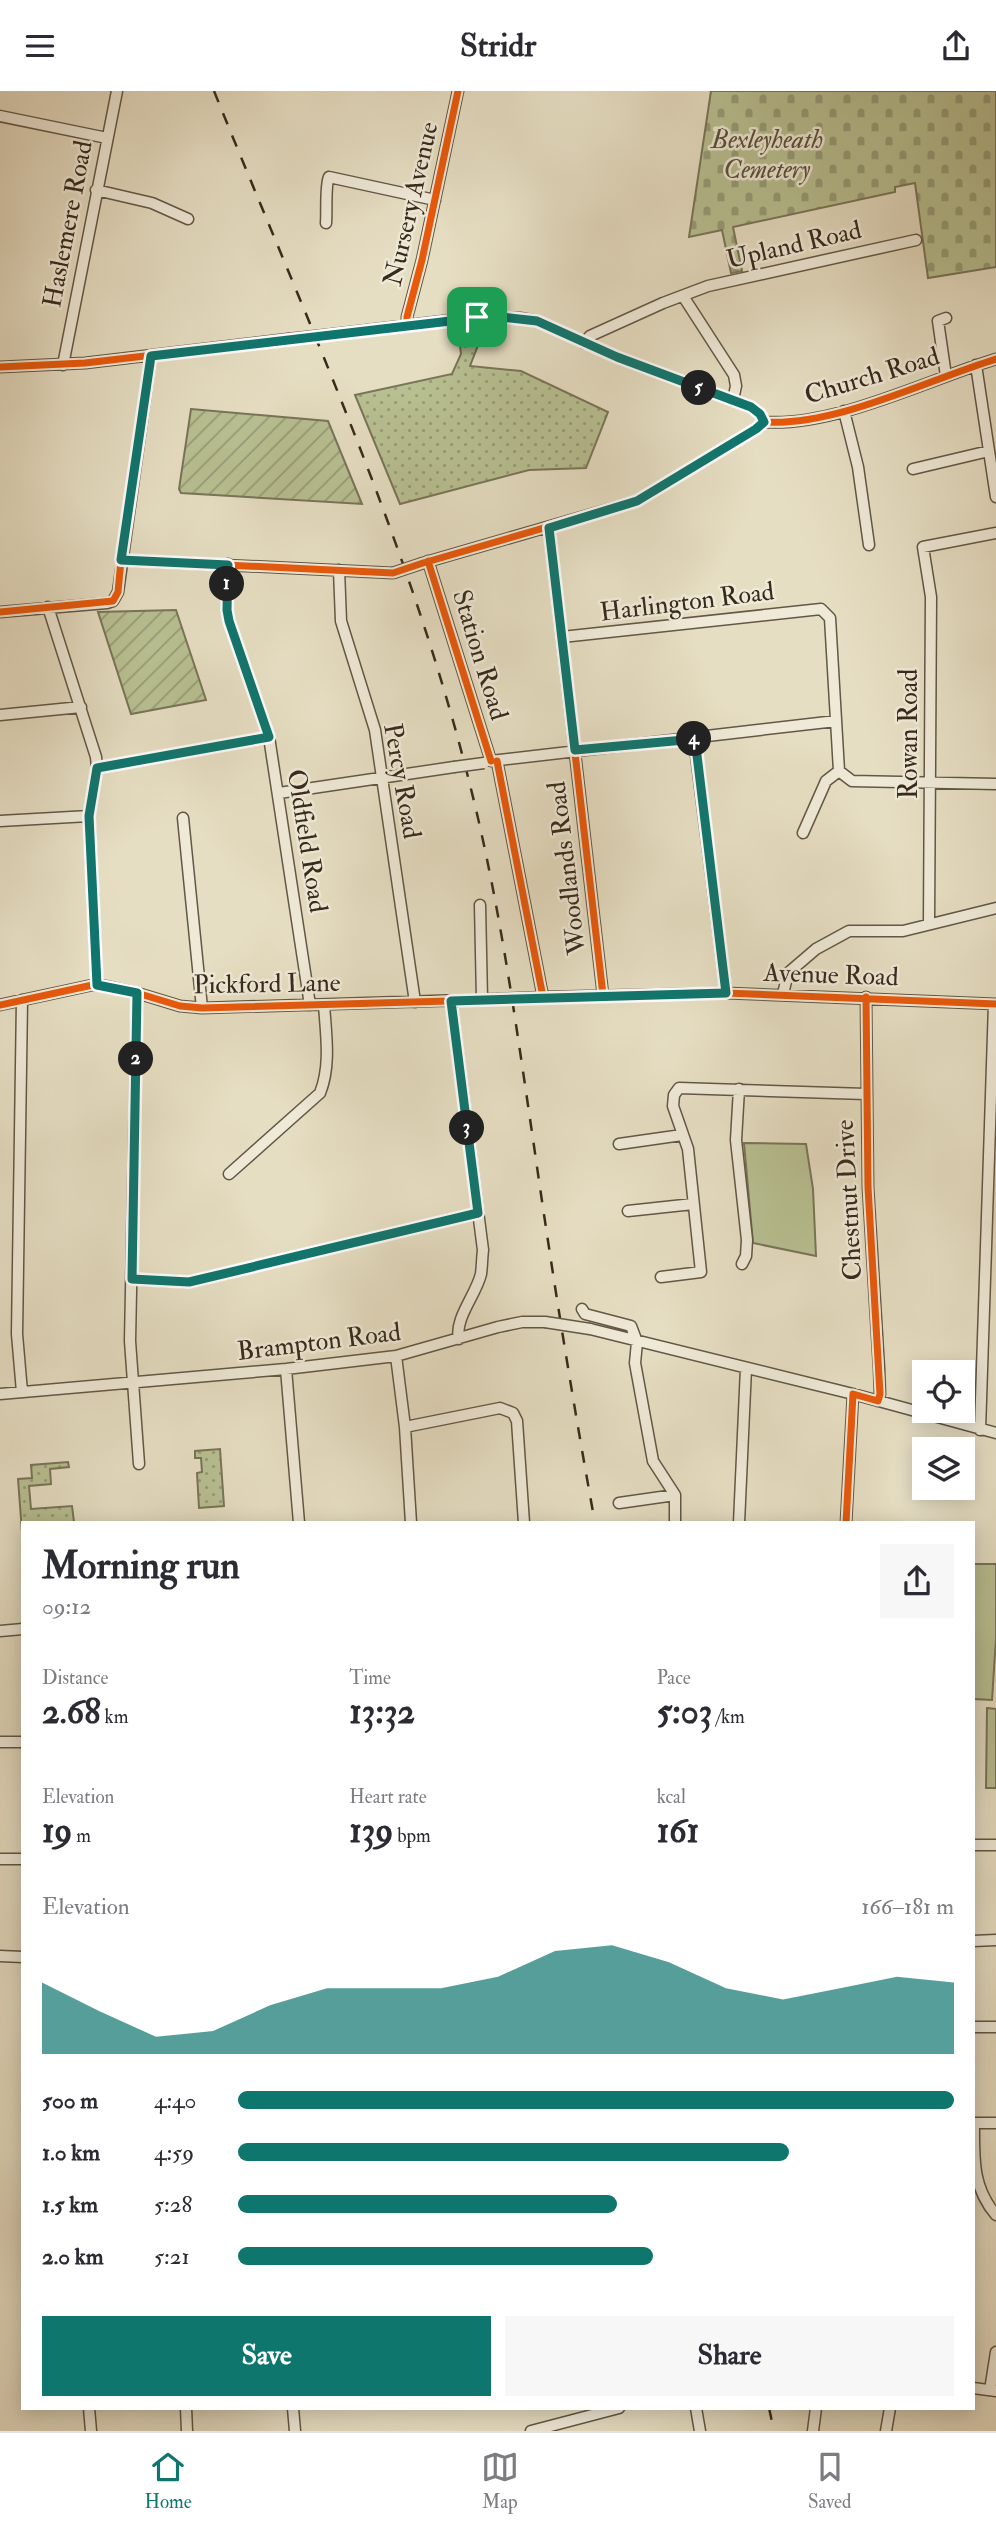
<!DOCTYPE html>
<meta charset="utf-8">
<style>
:root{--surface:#fff;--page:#f7f7f7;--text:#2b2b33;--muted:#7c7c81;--line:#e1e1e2;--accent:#0f766e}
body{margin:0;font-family:"IM FELL Double Pica",serif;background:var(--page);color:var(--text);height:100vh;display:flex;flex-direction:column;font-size:26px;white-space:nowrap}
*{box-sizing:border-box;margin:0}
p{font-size:23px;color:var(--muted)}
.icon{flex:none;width:38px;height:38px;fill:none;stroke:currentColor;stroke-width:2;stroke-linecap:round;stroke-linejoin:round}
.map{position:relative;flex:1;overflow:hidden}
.sheet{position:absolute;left:21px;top:1430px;width:954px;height:889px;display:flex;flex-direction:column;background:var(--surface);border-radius:0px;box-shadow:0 4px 18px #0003}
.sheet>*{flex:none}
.buttons{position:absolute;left:912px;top:1269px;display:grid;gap:14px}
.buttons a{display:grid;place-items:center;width:63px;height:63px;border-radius:0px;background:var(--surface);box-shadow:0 4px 18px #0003;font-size:35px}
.pin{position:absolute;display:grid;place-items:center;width:60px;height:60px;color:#fff;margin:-30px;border-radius:14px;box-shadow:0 4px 10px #0006}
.km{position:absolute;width:35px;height:35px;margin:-18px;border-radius:50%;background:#222;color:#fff;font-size:19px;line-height:35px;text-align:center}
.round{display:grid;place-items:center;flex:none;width:74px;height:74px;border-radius:0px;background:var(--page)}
.headline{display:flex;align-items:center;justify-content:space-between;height:119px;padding:0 21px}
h1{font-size:38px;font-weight:800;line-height:52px}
.metrics{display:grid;grid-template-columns:repeat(3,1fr);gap:10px;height:119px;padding:7px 21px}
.metrics div{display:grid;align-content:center}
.metrics b{font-size:35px;font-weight:800}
.metrics small{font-size:19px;font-weight:400}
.metrics p{font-size:19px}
.chart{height:196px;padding:14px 21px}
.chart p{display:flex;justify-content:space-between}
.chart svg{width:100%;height:126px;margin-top:7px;fill:var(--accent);opacity:.7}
.primary-button{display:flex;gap:14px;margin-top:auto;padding:14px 21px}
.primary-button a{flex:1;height:80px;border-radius:0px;background:var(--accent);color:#fff;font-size:28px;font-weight:800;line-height:80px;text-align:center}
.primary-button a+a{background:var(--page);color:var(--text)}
ul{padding:0 21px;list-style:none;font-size:23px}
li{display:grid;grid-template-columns:112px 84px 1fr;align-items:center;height:52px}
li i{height:18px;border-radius:9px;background:var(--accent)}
header{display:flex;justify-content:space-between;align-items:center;height:91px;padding:0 21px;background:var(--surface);font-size:32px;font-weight:800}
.menu{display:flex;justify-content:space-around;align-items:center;height:98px;border-top:2px solid var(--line);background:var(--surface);font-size:19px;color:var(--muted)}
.menu a{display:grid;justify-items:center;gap:4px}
.menu .on{color:var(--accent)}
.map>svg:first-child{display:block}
.grass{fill:#b8c092;stroke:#787558;stroke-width:2}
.cemetery{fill:url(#cemetery-stones);stroke:#787558;stroke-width:2}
.park{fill:url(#park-dots);stroke:#787558;stroke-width:2}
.garden{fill:url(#garden-furrows);stroke:#787558;stroke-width:2}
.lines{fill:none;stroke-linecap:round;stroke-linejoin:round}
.minor-casing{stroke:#635746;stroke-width:13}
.minor{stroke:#efead8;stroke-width:10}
.rail{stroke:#372a1d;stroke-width:2.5;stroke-dasharray:12 12;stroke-linecap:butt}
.minor-bridge-casing{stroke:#635746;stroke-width:13;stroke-linecap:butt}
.minor-bridge{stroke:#efead8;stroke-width:10}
.cycleway-casing{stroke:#efead8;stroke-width:11}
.cycleway{stroke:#e8590c;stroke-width:7}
.route-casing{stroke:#fff;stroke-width:14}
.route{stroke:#0f766e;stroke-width:9}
.labels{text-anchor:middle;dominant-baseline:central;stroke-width:5;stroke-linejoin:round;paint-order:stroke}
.park-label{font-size:26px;font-style:italic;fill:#57503a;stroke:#efead8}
.street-label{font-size:26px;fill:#372a1d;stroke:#efead8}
</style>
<header><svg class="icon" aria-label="menu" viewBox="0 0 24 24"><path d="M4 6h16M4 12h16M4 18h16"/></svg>Stridr<svg class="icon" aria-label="share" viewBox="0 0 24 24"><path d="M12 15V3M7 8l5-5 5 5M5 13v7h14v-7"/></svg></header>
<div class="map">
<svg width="996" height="2340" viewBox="0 0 996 2340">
<defs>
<pattern id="cemetery-stones" width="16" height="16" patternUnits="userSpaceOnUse" patternTransform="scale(1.75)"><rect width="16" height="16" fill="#b8c092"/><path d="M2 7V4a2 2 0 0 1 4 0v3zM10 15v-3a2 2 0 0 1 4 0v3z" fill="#969c77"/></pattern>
<pattern id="park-dots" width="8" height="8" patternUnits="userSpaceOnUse" patternTransform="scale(1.75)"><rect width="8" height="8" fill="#b8c092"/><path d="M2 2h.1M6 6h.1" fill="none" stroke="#969c77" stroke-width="1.8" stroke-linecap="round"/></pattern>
<pattern id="garden-furrows" width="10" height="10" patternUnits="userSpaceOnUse" patternTransform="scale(1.75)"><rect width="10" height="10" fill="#b8c092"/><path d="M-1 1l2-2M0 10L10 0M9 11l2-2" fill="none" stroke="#969c77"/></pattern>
</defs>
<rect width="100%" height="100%" fill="#e6dec3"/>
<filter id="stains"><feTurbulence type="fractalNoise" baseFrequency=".00286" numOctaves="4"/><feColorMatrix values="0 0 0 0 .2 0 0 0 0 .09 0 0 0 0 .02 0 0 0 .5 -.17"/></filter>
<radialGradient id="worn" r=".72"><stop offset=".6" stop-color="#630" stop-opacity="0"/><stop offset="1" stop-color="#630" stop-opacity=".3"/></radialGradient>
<path class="grass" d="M744,1052L806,1053L813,1098L816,1165L753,1152Z
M973,1473H996V1547L992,1609L973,1608Z
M987,1617L996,1618V1697H986Z"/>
<path class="cemetery" d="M711,0H996V176L928,187L915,92L895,96V101L733,136L742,180L731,182L722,139L689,146Z"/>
<path class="park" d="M486,234L470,275L521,280L608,321L586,377L529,379L400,413L355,304L452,283L461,263L458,237Z
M220,1358L224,1415L199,1417L197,1382L202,1381L201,1367H195V1360Z
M68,1371L69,1376L50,1378L51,1393L29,1395L31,1418L72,1415L74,1431L23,1432L22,1441L18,1388L32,1387L31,1374Z"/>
<path class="garden" d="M191,318L328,330L362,413L181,402L179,398Z
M176,519L206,609L131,623L98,521Z"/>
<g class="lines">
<defs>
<path id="minor" d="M0,25L107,47
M96,99L152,112L188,128
M326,132C327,120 325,94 329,86L435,109
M683,205L734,284L736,295L733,309
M407,234V226L422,169L458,0
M334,243L477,226L520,227L537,230L617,266L751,316L760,323L764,331
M584,252L590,245L663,212L708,195L916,149
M63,274L117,0
M976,274L996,406
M0,276L85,272L288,248
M946,285L938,230L946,227
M844,320L858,376L869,454
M913,378L989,360
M549,437L603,904
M121,469L393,482
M428,470L491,670
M423,472L637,410L756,338L764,331C835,336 927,289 996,268
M228,473L227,519L229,530L269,646L310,914
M339,479L341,530L375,639L415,911
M48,516L96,666L97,677L89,725L97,893
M0,521L107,512L113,510L118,501L151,265
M562,546L821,518L830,527L839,680
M0,624L81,616
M694,648L726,902
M491,670L836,630
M497,670L543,906L726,902L996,913
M97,677L269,646
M839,680L852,690L996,693
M279,702L454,676
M183,727L202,917
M0,730L89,725
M803,742L826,690L839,680
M480,814L482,909
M929,832L931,506L923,456L996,442
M137,902L130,1250L139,1373
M783,903L788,882L816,858L849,840H903L996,817
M866,906L868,1096L879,1277L880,1303L878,1310
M22,909L17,1243L22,1301
M451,910L483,1159C482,1167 482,1176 481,1183C476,1204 454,1228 459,1248
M0,914L97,893L137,902L180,915L202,917L497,908
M739,998L736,1049L747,1149L746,1165L742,1173
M619,1053L682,1044
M229,1083L320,1002C331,975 326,943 324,914
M628,1120L693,1113
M661,1186L701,1181L688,1058L673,1015L674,1004L679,997L866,1003
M132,1188L189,1191L478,1122
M582,1218L585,1223L631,1235L637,1251L635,1272L653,1370L675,1404V1432
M590,1238L853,1303L996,1342
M396,1265L405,1336L411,1432
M286,1278L299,1432
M0,1303L286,1278L396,1265L498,1236L522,1231H545
M405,1336L500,1317L513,1322L517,1330L524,1432
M980,1339L994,913
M619,1412L675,1404
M739,1432L746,1277
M846,1432L853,1303
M0,1540L23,1538
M0,1651H23
M973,1754H996
M0,1768H23
M973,1850L996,1849
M0,1865L23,1866
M973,1936H996
M973,2032H996
M974,2032C974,2067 972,2096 996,2124
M973,2297L996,2300
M990,2299L996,2261
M89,2317L91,2340
M186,2317L187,2340
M293,2317L295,2340
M696,2317L700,2340
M531,2340L619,2317
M813,2340L816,2317
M886,2340L890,2317"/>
</defs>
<use href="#minor" class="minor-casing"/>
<use href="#minor" class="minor"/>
<path class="rail" d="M214,0C306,228 411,455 470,694C500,813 516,934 534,1055C552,1181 572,1306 595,1432
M769,2317L774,2340"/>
<defs>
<path id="minor-bridge" d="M288,248L334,243
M393,482L423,472
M454,676L484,672
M497,908L543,906
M545,1231L590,1238"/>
</defs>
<use href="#minor-bridge" class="minor-bridge-casing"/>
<use href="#minor-bridge" class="minor-bridge"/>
<defs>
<path id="cycleway" d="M407,234V226L422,169L458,0
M0,276L85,272L477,226L520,227L537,230L617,266L751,316L760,323L764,331
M549,437L603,904
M428,470L491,670
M0,521L113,510L118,501L121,469L393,482L423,472L637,410L756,338L764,331C835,336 927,289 996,268
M497,670L543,906
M0,914L97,893L137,902L180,915L202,917L726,902L996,913
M846,1432L853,1303L878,1310L880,1303L868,1096L866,906"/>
</defs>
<use href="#cycleway" class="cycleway-casing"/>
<use href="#cycleway" class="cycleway"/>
</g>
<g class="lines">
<defs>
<path id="route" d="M493,225L537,230L617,266L751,316L760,323L764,331L756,338L637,410L549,437L575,659L695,648L726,902L451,910L478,1122L189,1191L132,1188L137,902L97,894L89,725L97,677L269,646L229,530L227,519L228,474L121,469L151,265Z"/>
</defs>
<use href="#route" class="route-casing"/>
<use href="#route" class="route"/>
</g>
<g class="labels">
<g class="park-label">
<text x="767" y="49">Bexleyheath<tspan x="767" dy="30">Cemetery</tspan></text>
</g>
<g class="street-label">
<text transform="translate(411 113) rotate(-77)">Nursery Avenue</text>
<text transform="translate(68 133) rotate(-79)">Haslemere Road</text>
<text transform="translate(794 154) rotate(-13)">Upland Road</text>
<text transform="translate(872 285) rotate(-17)">Church Road</text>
<text transform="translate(687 511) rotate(-7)">Harlington Road</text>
<text transform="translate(480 564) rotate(73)">Station Road</text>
<text transform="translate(909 643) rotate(-90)">Rowan Road</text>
<text transform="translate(402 690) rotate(80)">Percy Road</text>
<text transform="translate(307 750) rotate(81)">Oldfield Road</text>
<text transform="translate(567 777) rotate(-97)">Woodlands Road</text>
<text transform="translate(831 884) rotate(2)">Avenue Road</text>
<text transform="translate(267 893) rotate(-1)">Pickford Lane</text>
<text transform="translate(849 1109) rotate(-93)">Chestnut Drive</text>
<text transform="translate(319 1251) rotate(-7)">Brampton Road</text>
</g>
</g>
<rect width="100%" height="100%" filter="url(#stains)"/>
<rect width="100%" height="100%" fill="url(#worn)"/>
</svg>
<div class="buttons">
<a><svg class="icon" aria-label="locate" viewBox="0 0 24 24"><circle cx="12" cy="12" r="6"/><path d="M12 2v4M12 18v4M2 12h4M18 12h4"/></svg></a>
<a><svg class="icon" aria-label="layers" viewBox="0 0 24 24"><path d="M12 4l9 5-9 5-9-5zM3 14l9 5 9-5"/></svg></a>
</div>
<div class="pin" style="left:477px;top:226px;background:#1e9e55"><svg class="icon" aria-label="arrive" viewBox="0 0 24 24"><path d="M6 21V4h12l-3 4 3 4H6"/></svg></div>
<b class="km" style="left:227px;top:493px">1</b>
<b class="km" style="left:136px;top:968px">2</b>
<b class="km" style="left:467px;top:1037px">3</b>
<b class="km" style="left:694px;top:648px">4</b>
<b class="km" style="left:699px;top:297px">5</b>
<section class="sheet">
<div class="headline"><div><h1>Morning run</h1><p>09:12</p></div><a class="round"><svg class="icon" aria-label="share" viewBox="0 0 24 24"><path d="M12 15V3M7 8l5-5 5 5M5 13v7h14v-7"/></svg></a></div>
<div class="metrics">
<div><p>Distance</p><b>2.68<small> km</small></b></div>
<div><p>Time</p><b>13:32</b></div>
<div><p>Pace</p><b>5:03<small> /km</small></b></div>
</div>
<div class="metrics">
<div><p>Elevation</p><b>19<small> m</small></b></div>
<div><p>Heart rate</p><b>139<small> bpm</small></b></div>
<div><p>kcal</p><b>161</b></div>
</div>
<div class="chart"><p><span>Elevation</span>166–181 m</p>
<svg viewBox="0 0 160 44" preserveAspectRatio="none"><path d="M0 44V19L10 29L20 38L30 36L40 27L50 21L60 21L70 21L80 17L90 8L100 6L110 12L120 21L130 25L140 21L150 17L160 19V44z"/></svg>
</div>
<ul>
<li><b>500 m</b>4:40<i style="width:100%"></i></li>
<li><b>1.0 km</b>4:59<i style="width:77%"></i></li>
<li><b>1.5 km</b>5:28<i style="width:53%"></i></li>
<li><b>2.0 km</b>5:21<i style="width:58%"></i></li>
</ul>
<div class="primary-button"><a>Save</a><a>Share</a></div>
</section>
</div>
<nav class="menu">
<a class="on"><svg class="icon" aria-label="home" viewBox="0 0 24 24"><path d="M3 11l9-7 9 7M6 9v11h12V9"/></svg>Home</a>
<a><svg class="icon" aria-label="map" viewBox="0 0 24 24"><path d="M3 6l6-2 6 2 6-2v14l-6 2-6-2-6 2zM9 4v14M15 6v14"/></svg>Map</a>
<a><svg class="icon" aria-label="saved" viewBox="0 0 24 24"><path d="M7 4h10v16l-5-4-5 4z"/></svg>Saved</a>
</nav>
